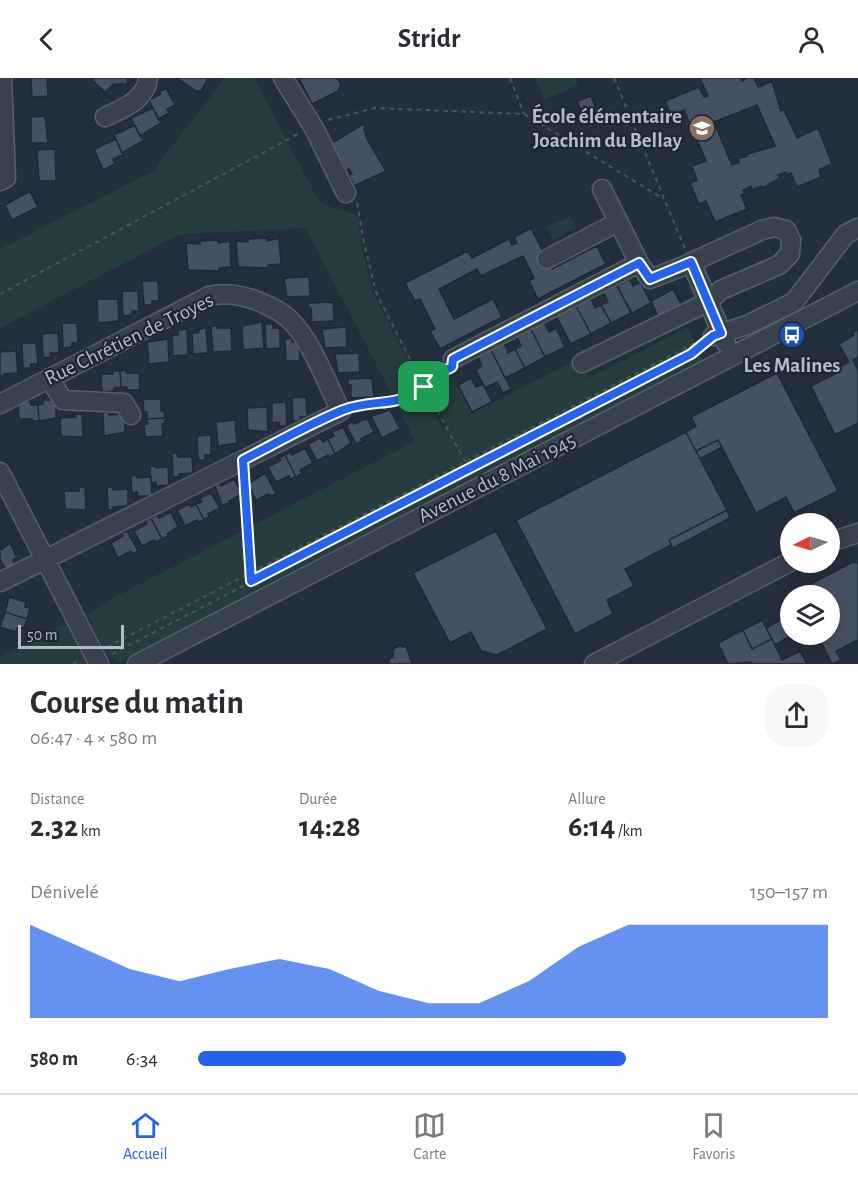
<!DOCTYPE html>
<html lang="fr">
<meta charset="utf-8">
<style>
:root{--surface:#fff;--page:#f7f7f7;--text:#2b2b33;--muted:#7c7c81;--line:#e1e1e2;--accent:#2563eb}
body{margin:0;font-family:"Alegreya Sans",sans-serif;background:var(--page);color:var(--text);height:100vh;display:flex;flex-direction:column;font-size:22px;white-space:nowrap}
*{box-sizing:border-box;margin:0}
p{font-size:20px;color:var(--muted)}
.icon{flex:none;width:33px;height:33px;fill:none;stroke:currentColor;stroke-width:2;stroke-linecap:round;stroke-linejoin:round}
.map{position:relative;height:586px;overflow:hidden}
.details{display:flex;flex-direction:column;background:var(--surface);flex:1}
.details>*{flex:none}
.needle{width:39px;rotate:265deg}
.buttons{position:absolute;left:780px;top:435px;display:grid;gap:12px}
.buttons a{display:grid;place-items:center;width:60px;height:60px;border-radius:50%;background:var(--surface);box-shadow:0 3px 15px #0003;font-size:30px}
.scale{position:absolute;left:18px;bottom:15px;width:106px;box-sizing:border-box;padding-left:6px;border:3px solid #b4bcc9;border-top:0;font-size:16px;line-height:21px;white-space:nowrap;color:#b4bcc9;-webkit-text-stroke:4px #1d2633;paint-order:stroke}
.pin{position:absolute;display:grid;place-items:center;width:51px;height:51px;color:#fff;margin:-26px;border-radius:12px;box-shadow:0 3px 9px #0006}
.round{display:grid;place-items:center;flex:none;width:63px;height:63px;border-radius:24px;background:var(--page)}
.headline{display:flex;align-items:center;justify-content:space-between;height:102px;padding:0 30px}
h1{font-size:33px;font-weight:700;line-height:45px}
.figures{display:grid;grid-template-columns:repeat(3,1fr);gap:9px;height:102px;padding:6px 30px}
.figures div{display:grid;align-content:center}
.figures b{font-size:30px;font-weight:700}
.figures small{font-size:16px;font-weight:400}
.figures p{font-size:16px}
.chart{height:168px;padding:12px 30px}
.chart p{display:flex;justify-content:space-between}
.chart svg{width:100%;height:108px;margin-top:6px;fill:var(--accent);opacity:.7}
ul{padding:0 30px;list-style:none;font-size:20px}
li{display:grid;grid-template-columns:96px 72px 1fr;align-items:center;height:45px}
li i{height:15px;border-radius:8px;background:var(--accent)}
header{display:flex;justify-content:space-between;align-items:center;height:78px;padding:0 30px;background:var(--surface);font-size:27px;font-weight:700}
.dock{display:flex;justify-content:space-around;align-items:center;height:84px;border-top:2px solid var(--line);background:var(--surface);font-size:16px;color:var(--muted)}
.dock a{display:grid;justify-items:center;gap:3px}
.dock .on{color:var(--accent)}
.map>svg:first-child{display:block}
.green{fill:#263c3f}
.building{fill:#455162;stroke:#1f2835;stroke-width:1.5;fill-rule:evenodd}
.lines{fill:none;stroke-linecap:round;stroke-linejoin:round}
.minor-casing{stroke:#565f6c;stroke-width:21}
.path{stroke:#44595c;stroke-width:2;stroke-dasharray:4.5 4.5;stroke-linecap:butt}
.minor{stroke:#38414e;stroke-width:18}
.route-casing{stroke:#fff;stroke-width:12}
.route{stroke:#2563eb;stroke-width:8}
.labels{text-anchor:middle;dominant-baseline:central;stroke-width:4.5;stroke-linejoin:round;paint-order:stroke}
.poi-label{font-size:21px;font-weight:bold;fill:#b4bcc9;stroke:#1d2633;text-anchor:end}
.street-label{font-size:21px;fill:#b4bcc9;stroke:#1d2633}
</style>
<header><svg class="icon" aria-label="back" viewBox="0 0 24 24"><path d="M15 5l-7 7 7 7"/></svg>Stridr<svg class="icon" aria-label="person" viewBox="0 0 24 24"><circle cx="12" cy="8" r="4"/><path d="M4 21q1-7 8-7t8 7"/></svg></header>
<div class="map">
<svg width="858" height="586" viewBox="0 0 858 586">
<rect width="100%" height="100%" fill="#242f3e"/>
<path class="green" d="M225,0H254L320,125L358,138L361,168L373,215L420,307L394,321L306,150L180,156L0,250V171L152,94Z
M535,0H575L578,7L544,22Z
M570,138L576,150L553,162L547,149Z
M688,249L703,283L120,585C102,578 96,553 88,537L111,521L415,363L397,328L423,314L442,350L447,348L427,309L435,293L445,296L452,292L457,307L472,335L578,281L589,300Z
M67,544L89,586H0V579Z"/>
<path class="building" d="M31,0H47L48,18L32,19Z
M94,0H127L128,6H114L105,14L92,2Z
M177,0H208L201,13H196Z
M299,0H337L341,7L338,13L312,26Z
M700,0H741L742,3L747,0H759L755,2L758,9L772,3L781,33L784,32L797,60L818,50L832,86L819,92L821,99L797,109L791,95L787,97L786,94L778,97L780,100L762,110L761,108L752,112L751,108L743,112L745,115L741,117L747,131L715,144L706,123L699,126L690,105L697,102L692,88L706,83L684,32L671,37L665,23L699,9L704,19L708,18ZM757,27L775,68L747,76V78L738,81L739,84L732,87L714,44Z
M166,10L175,27L167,31L169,35L158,41L149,22L161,16L159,14Z
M591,18L601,42L587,47L577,23Z
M153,30L161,45L140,58L131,40Z
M45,38L48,65H31V39Z
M135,47L143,63L122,75L114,57Z
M362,47L365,48L364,51L367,61L386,93L354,108L349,97L352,96L349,91L346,92L332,65Z
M116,61L123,77L113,81L115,86L103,92L94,71Z
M55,71L56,103H39L37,72Z
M30,113L38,129L12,142L5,127Z
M531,150L552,191L597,168L606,186L538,221L529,203L534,200L523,178L481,198L477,191L439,211L454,241L493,221L502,239L440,271L430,253L435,251L420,221L415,223L405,205L468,173L472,180L509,161L512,167L517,165L514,159Z
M267,160V163L279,160L281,186L268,187V190L238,189L236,163L248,164V161Z
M218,162V165L230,163L231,189L219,190V193L188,192L186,165L196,166H200V163Z
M309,199L310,218L287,219L284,200Z
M630,201L633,208L640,204L651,225L632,235L617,208Z
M142,203H158L159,223H152V227H144Z
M617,207L631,235L611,245L601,227L608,224L603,214Z
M673,211L681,226L658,238L651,223Z
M122,213H138L139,233H132V237L123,238Z
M591,220L595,230L601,227L611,245L591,256L576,228Z
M97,221H118L119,243L98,245Z
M333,224L334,243L312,244L311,230L309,231L308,225Z
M576,228L591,256L571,266L556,238Z
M262,244L264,270L243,272L242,248Z
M544,244L549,254L556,250L565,269L545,279L531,251Z
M62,245H77L78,265H72V269L63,270Z
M265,246H273V250H280V270L266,271Z
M211,248H217V250H231L232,273L213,274Z
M346,249L347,269L325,270L322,251Z
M206,250L208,275L193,276L192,255H198L199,251Z
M187,251L188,277L173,278L172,257H178V252Z
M531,251L545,279L525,290L515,271L521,268L517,259Z
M858,251V279L853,282L858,292V345L835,357L811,308L835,296L833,292L849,284L839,266L854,257L853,254Z
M58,255L59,275H50L51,279L43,280L42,256Z
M292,260V264H299L300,283H286L285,261Z
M168,261L169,284L149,286L147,264Z
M22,265H36L38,286H31V290H23Z
M504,265L508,275L515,271L525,290L505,300L491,272Z
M491,272L511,311L503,315L497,304L485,310L476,292L482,288L478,279Z
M16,273L18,295L4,296V298H0V274Z
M359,275L360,294L338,295L335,276Z
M126,292V295H139L140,312H127V309H121L120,293Z
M113,293H120L121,309L114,310V313L102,314L101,296H113Z
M777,295L838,413L794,435L786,419L756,435L718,362L696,373L686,354L696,348L691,339Z
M372,300L374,319L351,320V307H348V301Z
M471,300L476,309L483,306L492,324L472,334L458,307Z
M306,319L307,339H300V343H293L292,320Z
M146,321H161V333H164L165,340L147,341V334H144L143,322Z
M43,322H56V340L39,343L38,327L43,326Z
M30,323L31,327H38L39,343H32V341H19L18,324Z
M286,324L287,348H279V344L272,345V325Z
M267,329L268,354L248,352L247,330Z
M390,332L400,351L382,360L371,338Z
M109,334V337L125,336V354L104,358L103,335Z
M75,336H82L83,359L61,358L60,340L76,339Z
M165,340V345L162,346L163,358L145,359L144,347L148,346L147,341Z
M367,340L374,354L361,361L363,363L356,366L346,347L352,344L354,346Z
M235,342L237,365L218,368L216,344Z
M343,349L351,365L335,376L328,361L334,358L332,354Z
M686,354L727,432L669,462L671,467L625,491L634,508L607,522L613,536L575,556L516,442Z
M211,357V377H205V382H198L197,358Z
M320,360L323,364L328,361L335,376L329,379L328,377L317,383L308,366Z
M718,362L722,369L700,381L696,373Z
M305,370L313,385L300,392L302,395L296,399L285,377L290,374L292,377Z
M172,375H177L178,379H192L193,395L179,396V399H173Z
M285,377L296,399L290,401L289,398L276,404L268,389L281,382L279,380Z
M150,388H155L156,390L168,389L169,407L156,408V404L151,405Z
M265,395L276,416L270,418L269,416L256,422L248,406Z
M136,397L137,400L151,399L152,418H137V414L132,415L131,398Z
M234,401L242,416L229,423L230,425L222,427L215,408L219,405L221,408Z
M79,409H85L86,432L65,431L64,413H79Z
M107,409H113V412L128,411V428L113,429V432H108Z
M211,415L220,430L208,436L209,439L204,442L196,426L202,424L200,420Z
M189,426L191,429L196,426L204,442L199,444L197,442L185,448L177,432Z
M727,432L730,440L673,470L669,462Z
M171,434L178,449L167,456L168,458L162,461L151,440L157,437L159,440Z
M151,440L162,461L156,464L154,462L142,468L134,453L147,446L145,443Z
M127,453L138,473L133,476L131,473L118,480L111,465L123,458L122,455Z
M496,453L547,551L497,577L481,573L471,554L450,565L413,495Z
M10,465L17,480L13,482L15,487L6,492L0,481V473Z
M853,484L858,485V562L836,573L841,582L832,586L817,556H830V518H797L795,514Z
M9,519L26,524L25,529L30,530L27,541L5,534Z
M5,534L27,541L24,550L18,549L16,554L0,549Z
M784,540L792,557L775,567L766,550Z
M762,542L772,561L752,571L743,552Z
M743,552L752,571L772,561L782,582L800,573L807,586H752L751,584L728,586L718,565Z
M401,567L402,569L406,568L412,586H388L391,578L393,579V571Z"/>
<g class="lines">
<defs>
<path id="minor" d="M283,0L315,52L346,115
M105,39C122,31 146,22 148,0
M0,103L6,100L2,0
M602,111L639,185
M547,181L618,144
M691,184L726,265
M713,258L747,247L794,224L846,156L858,150
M453,281L639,185L650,201L681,189L762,152L774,149L786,152L791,162L790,176L779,187L721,212L708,224L582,285
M49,300L63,322L124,325L131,337
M0,326L209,218C225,214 239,217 255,222C267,227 282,233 291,243C311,262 328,308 341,333L0,504
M0,394L99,586
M830,464L858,455
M137,586L858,213
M594,586L790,484"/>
</defs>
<use href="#minor" class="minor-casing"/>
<path class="path" d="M510,0L524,36
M614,0L685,171
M328,42L375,30L524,36L662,120
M357,125L364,165L376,214L424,309L469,390
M0,216L298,56
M356,329L397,323L424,309L434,291L440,292
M244,398L251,503
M107,569L699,263
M112,576L691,276L702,267
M73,586L81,582"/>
<use href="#minor" class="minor"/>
</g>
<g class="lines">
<defs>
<path id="route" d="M691,184L721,255L713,258L691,276L251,503L243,382C276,365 309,346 343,332C382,317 408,337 434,291L444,293L452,289L453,281L639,185L650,201Z"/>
</defs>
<use href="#route" class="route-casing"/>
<use href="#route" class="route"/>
</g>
<defs>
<symbol id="school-disc" viewBox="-11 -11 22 22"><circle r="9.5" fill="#8d6e63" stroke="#1d2633"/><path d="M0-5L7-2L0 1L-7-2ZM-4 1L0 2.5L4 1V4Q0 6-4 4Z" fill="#fff"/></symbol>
<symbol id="bus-disc" viewBox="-11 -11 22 22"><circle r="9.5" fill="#1a4fb4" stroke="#1d2633"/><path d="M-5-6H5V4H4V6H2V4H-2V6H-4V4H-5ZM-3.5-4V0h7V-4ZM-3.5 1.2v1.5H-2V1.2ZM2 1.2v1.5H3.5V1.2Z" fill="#fff"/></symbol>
</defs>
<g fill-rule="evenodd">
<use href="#school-disc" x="687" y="35" width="30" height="30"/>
<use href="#bus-disc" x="777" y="242" width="30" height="30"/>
</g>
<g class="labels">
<g class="poi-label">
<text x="682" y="38">École élémentaire<tspan x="682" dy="24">Joachim du Bellay</tspan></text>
<text x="792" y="287" text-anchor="middle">Les Malines</text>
</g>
<g class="street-label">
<text transform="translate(129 261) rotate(-26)">Rue Chrétien de Troyes</text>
<text transform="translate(497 400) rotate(-27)">Avenue du 8 Mai 1945</text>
</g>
</g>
</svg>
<div class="buttons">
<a><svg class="needle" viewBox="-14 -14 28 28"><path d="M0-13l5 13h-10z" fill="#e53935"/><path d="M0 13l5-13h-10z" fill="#7c7c81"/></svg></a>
<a><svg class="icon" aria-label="layers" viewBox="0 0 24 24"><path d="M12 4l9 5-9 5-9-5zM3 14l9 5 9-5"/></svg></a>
</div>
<div class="scale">50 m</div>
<div class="pin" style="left:424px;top:309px;background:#1e9e55"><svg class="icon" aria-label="arrive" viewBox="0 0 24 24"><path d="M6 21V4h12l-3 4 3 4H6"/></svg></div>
</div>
<section class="details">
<div class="headline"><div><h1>Course du matin</h1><p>06:47 · 4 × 580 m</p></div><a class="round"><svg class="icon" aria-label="share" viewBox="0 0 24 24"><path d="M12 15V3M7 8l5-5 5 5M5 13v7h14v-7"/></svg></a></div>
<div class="figures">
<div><p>Distance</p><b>2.32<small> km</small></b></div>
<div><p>Durée</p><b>14:28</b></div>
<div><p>Allure</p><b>6:14<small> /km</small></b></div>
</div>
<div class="chart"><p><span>Dénivelé</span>150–157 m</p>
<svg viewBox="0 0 160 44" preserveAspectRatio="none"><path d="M0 44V6L10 15L20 24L30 29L40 24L50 20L60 24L70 33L80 38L90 38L100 29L110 15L120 6L130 6L140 6L150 6L160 6V44z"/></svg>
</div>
<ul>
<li><b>580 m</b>6:34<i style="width:68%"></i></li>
</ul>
</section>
<nav class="dock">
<a class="on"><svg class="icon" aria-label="home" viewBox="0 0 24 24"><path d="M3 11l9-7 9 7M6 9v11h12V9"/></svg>Accueil</a>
<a><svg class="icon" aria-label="map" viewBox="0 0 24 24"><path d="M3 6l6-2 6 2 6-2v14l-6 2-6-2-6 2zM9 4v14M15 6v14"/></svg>Carte</a>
<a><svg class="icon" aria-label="saved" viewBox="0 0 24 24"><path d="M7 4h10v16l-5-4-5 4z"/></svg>Favoris</a>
</nav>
